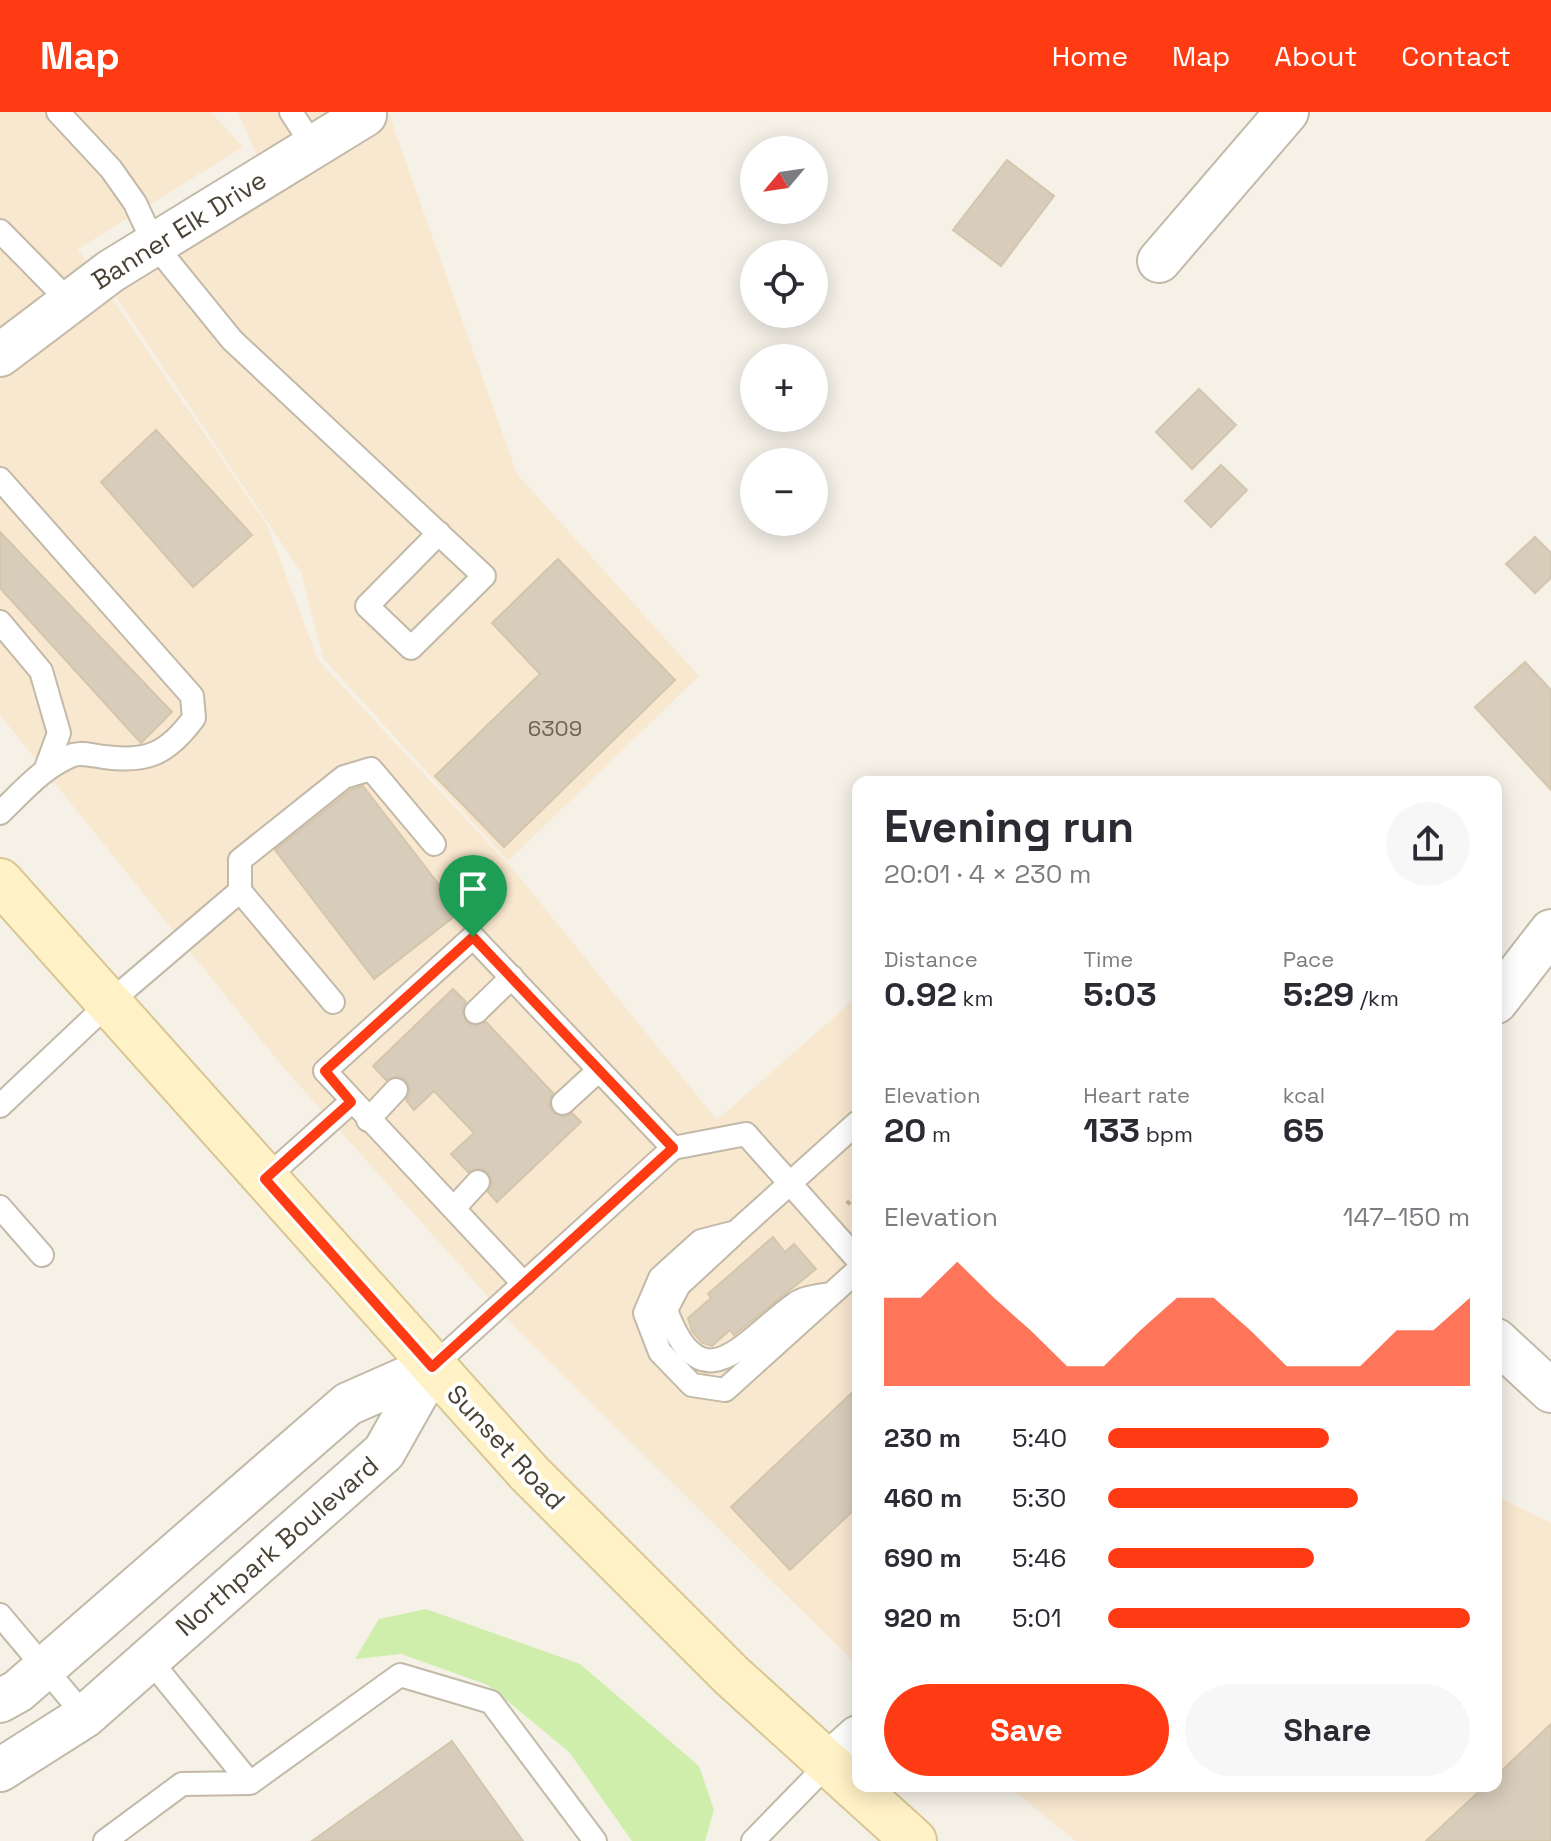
<!DOCTYPE html>
<meta charset="utf-8">
<style>
:root{--surface:#fff;--page:#f7f7f7;--text:#2b2b33;--muted:#7c7c81;--accent:#ff3b14}
body{margin:0;font-family:"Space Grotesk",sans-serif;background:var(--page);color:var(--text);height:100vh;display:flex;flex-direction:column;font-size:30px;white-space:nowrap}
*{box-sizing:border-box;margin:0}
p{font-size:26px;color:var(--muted)}
.icon{flex:none;width:44px;height:44px;fill:none;stroke:currentColor;stroke-width:2;stroke-linecap:round;stroke-linejoin:round}
.map{position:relative;flex:1;overflow:hidden}
.panel{position:absolute;left:852px;top:664px;width:650px;height:1016px;display:flex;flex-direction:column;background:var(--surface);border-radius:16px;box-shadow:0 4px 20px #0003}
.panel>*{flex:none}
.needle{width:52px;rotate:241deg}
.controls{position:absolute;left:740px;top:24px;display:grid;gap:16px}
.controls a{display:grid;place-items:center;width:88px;height:88px;border-radius:50%;background:var(--surface);box-shadow:0 4px 20px #0003;font-size:40px}
.pin{position:absolute;display:grid;place-items:center;width:68px;height:68px;color:#fff;margin:-82px -34px;border-radius:50% 50% 50% 0;rotate:-45deg;box-shadow:0 0 8px #0007}
.pin .icon{rotate:45deg}
.round{display:grid;place-items:center;flex:none;width:84px;height:84px;border-radius:42px;background:var(--page)}
.overview{display:flex;align-items:center;justify-content:space-between;height:136px;padding:0 32px}
h1{font-size:44px;font-weight:700;line-height:60px}
.stats{display:grid;grid-template-columns:repeat(3,1fr);gap:12px;height:136px;padding:8px 32px}
.stats div{display:grid;align-content:center}
.stats b{font-size:34px;font-weight:700}
.stats small{font-size:22px;font-weight:400}
.stats p{font-size:22px}
.chart{height:224px;padding:16px 32px}
.chart p{display:flex;justify-content:space-between}
.chart svg{width:100%;height:144px;margin-top:8px;fill:var(--accent);opacity:.7}
.action{display:flex;gap:16px;margin-top:auto;padding:16px 32px}
.action a{flex:1;height:92px;border-radius:48px;background:var(--accent);color:#fff;font-size:32px;font-weight:700;line-height:92px;text-align:center}
.action a+a{background:var(--page);color:var(--text)}
ul{padding:0 32px;list-style:none;font-size:26px}
li{display:grid;grid-template-columns:128px 96px 1fr;align-items:center;height:60px}
li i{height:20px;border-radius:10px;background:var(--accent)}
header{display:flex;align-items:center;gap:48px;box-sizing:border-box;height:112px;padding:0 40px;background:var(--accent);color:#fff}
header strong{font-size:38px}
nav{display:flex;gap:44px;margin-inline-start:auto;font-size:28px}
.map>svg:first-child{display:block}
.commercial{fill:#f9e8d0}
.green{fill:#cfeeac}
.building{fill:#d8cdbb;stroke:#d4c5ad;stroke-width:2}
.lines{fill:none;stroke-linecap:round;stroke-linejoin:round}
.lane-casing{stroke:#c2b9a8;stroke-width:26}
.street-casing{stroke:#c2b9a8;stroke-width:46}
.secondary-casing{stroke:#d9c792;stroke-width:48}
.path{stroke:#c5b698;stroke-width:5;stroke-dasharray:4 4;stroke-linecap:butt}
.lane{stroke:#fff;stroke-width:22}
.street{stroke:#fff;stroke-width:42}
.secondary{stroke:#fff2c7;stroke-width:44}
.route-casing{stroke:#fff;stroke-width:16}
.route{stroke:#ff3b14;stroke-width:10}
.labels{text-anchor:middle;dominant-baseline:central;stroke-width:8;stroke-linejoin:round;paint-order:stroke}
.number-label{font-size:22px;fill:#6d6556}
.street-label{font-size:26px;fill:#494235;stroke:#fff}
</style>
<header>
<strong>Map</strong>
<nav><a>Home</a><a>Map</a><a>About</a><a>Contact</a></nav>
</header>
<div class="map">
<svg width="1551" height="1729" viewBox="0 0 1551 1729">
<rect width="100%" height="100%" fill="#f5f1e7"/>
<path class="commercial" d="M0,0H211L243,35L78,137L267,413L318,548L517,762L717,1008L858,884V1554L523,1224L282,954L0,603Z
M238,0H388L517,362L699,564L508,749L323,546L301,460L114,182L275,85Z
M1496,1384L1551,1411V1729H1076L1007,1674H1496Z"/>
<path class="green" d="M426,1497L580,1552L699,1654L714,1698L705,1729H632L569,1640L488,1573L401,1542L355,1547L379,1507Z"/>
<path class="building" d="M1007,48L1054,84L1001,154L953,118Z
M1199,277L1236,313L1192,357L1156,320Z
M156,318L252,423L193,475L101,370Z
M1221,353L1247,378L1211,415L1185,389Z
M0,420L172,600L141,631L0,476Z
M1535,425L1551,441V466L1535,481L1506,452Z
M558,447L675,568L504,735L435,664L540,562L492,511Z
M1525,550L1551,578V678L1475,595Z
M363,674L460,800L374,867L275,738L351,678Z
M453,877L466,890L462,897L466,909L473,914L486,910L553,981L549,993L553,1001L565,1005L572,1001L581,1010L497,1090L488,1080L492,1072L488,1060L480,1056L468,1060L451,1042L474,1021L434,979L414,998L406,988L410,980L406,968L398,964L386,968L373,954Z
M773,1125L785,1140L794,1132L816,1157L734,1223L730,1218L712,1234L702,1231L692,1219L688,1206L711,1186L708,1182Z
M858,1275V1394L790,1458L731,1395Z
M1551,1612V1729H1426L1485,1674H1496V1664Z
M452,1629L523,1729H312Z"/>
<g class="lines">
<defs>
<path id="lane" d="M58,0L111,57L135,91L154,132L232,228L484,464L411,536L367,494L439,421
M291,0L313,34
M0,119L68,188
M0,367L192,584L194,606C168,641 148,651 104,645C95,644 82,640 73,643C44,654 22,680 0,701
M0,510L41,559L59,621L45,659
M240,779V748L344,665L371,657L434,732
M476,900L512,865
M563,991L599,958
M0,994L109,891L240,779L333,890
M368,1008L396,978
M858,1010L736,1120L701,1129L660,1166L645,1201L660,1240L692,1273L725,1278L858,1158
M673,1036L746,1022L858,1148
M265,1067L351,990
M0,1095L42,1143
M454,1096L478,1070
M732,1124L679,1173L666,1198C702,1296 745,1227 795,1192C804,1185 819,1184 830,1182
M432,1255L673,1036L473,825L325,959L524,1172
M0,1503L85,1604
M149,1547L250,1671
M105,1729L182,1672L250,1671L400,1563L491,1590L595,1729
M753,1729L827,1653"/>
<path id="street" d="M1159,149L1287,0
M0,243L111,159L365,3
M1496,890L1551,819
M1496,1228L1551,1279
M0,1589L18,1579L348,1292L432,1255
M827,1653L858,1625
M0,1658L85,1604L384,1340L432,1255"/>
<path id="secondary" d="M0,769L529,1361L732,1564L914,1729"/>
</defs>
<use href="#lane" class="lane-casing"/>
<use href="#street" class="street-casing"/>
<use href="#secondary" class="secondary-casing"/>
<path class="path" d="M847,1092L858,1082"/>
<use href="#lane" class="lane"/>
<use href="#street" class="street"/>
<use href="#secondary" class="secondary"/>
</g>
<g class="lines">
<defs>
<path id="route" d="M473,825L673,1036L432,1255L265,1067L351,990L325,959Z"/>
</defs>
<use href="#route" class="route-casing"/>
<use href="#route" class="route"/>
</g>
<g class="labels">
<g class="number-label">
<text x="555" y="616">6309</text>
</g>
<g class="street-label">
<text transform="translate(179 118) rotate(-32)">Banner Elk Drive</text>
<text transform="translate(506 1335) rotate(47)">Sunset Road</text>
<text transform="translate(277 1434) rotate(-41)">Northpark Boulevard</text>
</g>
</g>
</svg>
<div class="controls">
<a><svg class="needle" viewBox="-14 -14 28 28"><path d="M0-13l5 13h-10z" fill="#e53935"/><path d="M0 13l5-13h-10z" fill="#7c7c81"/></svg></a>
<a><svg class="icon" aria-label="locate" viewBox="0 0 24 24"><circle cx="12" cy="12" r="6"/><path d="M12 2v4M12 18v4M2 12h4M18 12h4"/></svg></a>
<a>+</a>
<a>−</a>
</div>
<div class="pin" style="left:473px;top:825px;background:#1e9e55"><svg class="icon" aria-label="arrive" viewBox="0 0 24 24"><path d="M6 21V4h12l-3 4 3 4H6"/></svg></div>
<section class="panel">
<div class="overview"><div><h1>Evening run</h1><p>20:01 · 4 × 230 m</p></div><a class="round"><svg class="icon" aria-label="share" viewBox="0 0 24 24"><path d="M12 15V3M7 8l5-5 5 5M5 13v7h14v-7"/></svg></a></div>
<div class="stats">
<div><p>Distance</p><b>0.92<small> km</small></b></div>
<div><p>Time</p><b>5:03</b></div>
<div><p>Pace</p><b>5:29<small> /km</small></b></div>
</div>
<div class="stats">
<div><p>Elevation</p><b>20<small> m</small></b></div>
<div><p>Heart rate</p><b>133<small> bpm</small></b></div>
<div><p>kcal</p><b>65</b></div>
</div>
<div class="chart"><p><span>Elevation</span>147–150 m</p>
<svg viewBox="0 0 160 44" preserveAspectRatio="none"><path d="M0 44V17L10 17L20 6L30 17L40 27L50 38L60 38L70 27L80 17L90 17L100 27L110 38L120 38L130 38L140 27L150 27L160 17V44z"/></svg>
</div>
<ul>
<li><b>230 m</b>5:40<i style="width:61%"></i></li>
<li><b>460 m</b>5:30<i style="width:69%"></i></li>
<li><b>690 m</b>5:46<i style="width:57%"></i></li>
<li><b>920 m</b>5:01<i style="width:100%"></i></li>
</ul>
<div class="action"><a>Save</a><a>Share</a></div>
</section>
</div>
